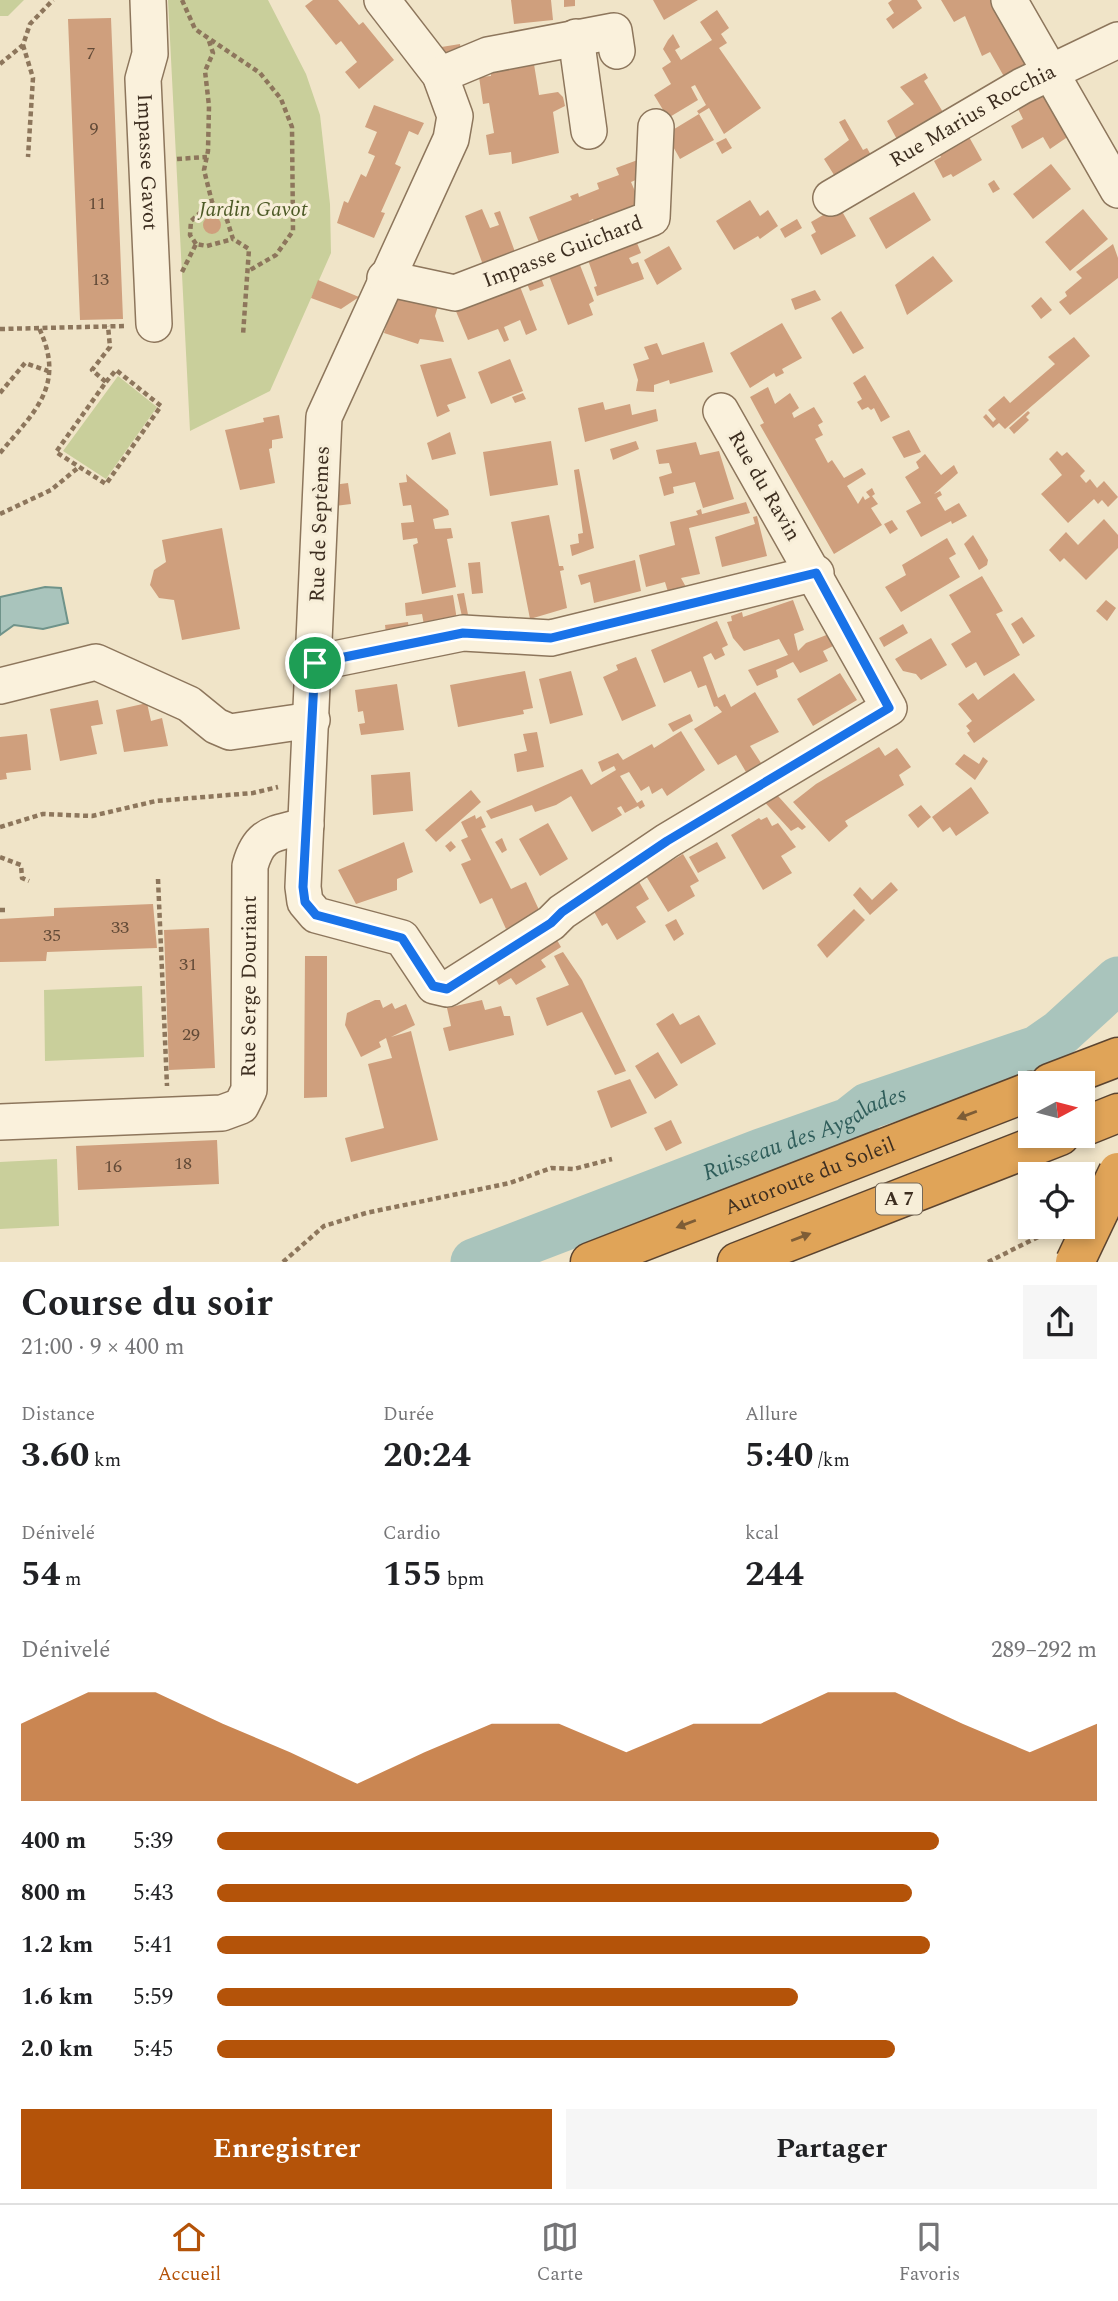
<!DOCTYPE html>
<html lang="fr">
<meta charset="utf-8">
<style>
:root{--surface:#fff;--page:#f6f6f6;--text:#202124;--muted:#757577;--line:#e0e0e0;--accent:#b45309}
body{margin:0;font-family:Spectral,serif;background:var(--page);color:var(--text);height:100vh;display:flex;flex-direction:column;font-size:26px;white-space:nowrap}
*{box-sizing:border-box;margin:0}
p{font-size:23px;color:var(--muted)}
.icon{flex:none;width:38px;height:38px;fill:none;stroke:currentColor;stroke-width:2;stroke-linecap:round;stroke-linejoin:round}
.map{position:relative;height:1262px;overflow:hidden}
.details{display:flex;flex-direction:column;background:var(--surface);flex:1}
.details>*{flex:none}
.needle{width:46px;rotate:83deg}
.tools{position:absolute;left:1018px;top:1071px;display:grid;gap:14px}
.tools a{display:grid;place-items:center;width:77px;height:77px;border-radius:0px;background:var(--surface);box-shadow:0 4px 10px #0003;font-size:35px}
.pin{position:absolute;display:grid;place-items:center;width:60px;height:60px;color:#fff;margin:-30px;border:4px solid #fff;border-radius:50%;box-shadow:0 2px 7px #0007}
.round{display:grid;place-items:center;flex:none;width:74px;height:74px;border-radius:0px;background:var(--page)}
.overview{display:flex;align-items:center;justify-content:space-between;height:119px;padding:0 21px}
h1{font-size:38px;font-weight:700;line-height:52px}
.stats{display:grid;grid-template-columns:repeat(3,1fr);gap:10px;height:119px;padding:7px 21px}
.stats div{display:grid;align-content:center}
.stats b{font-size:35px;font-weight:700}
.stats small{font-size:19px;font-weight:400}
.stats p{font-size:19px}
.chart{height:196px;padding:14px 21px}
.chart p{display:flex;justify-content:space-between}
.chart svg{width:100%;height:126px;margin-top:7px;fill:var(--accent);opacity:.7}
.cta{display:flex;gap:14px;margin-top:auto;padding:14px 21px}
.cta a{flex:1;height:80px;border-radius:0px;background:var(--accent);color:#fff;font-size:28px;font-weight:700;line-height:80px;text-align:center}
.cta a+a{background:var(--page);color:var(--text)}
ul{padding:0 21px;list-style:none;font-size:23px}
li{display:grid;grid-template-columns:112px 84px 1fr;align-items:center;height:52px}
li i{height:18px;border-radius:9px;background:var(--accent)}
.tabs{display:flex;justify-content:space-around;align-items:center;height:98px;border-top:2px solid var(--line);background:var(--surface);font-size:19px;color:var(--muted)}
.tabs a{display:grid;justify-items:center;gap:4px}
.tabs .on{color:var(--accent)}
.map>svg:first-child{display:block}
.green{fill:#c9cf9b}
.water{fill:#a9c4bc;stroke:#6f938a;stroke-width:2}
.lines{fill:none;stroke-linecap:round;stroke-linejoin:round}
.river{stroke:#a9c4bc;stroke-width:47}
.building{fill:#cf9f7d}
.minor-casing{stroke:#8d765c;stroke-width:38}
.highway-casing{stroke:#5b4430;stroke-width:41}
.path{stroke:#8d765c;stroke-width:4.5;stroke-dasharray:5 3.5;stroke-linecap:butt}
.minor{stroke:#faf1dc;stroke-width:35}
.highway{stroke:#e0a458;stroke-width:38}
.highway-bridge-casing{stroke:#5b4430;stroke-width:41;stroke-linecap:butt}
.highway-bridge{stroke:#e0a458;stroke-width:38}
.oneway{fill:#7e5d36}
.route-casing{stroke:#fff;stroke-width:14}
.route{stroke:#1a73e8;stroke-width:9}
.labels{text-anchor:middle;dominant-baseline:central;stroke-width:6;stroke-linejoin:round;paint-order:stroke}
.number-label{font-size:18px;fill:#624a37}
.shield{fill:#f7eed8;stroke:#756857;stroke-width:2}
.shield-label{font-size:19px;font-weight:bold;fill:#3d2e20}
.street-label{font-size:21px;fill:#3d2e20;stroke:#f7eed8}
.park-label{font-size:21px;font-style:italic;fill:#4d5a26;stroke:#f7eed8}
.water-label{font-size:23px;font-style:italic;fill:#2f5d5a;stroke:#f7eed8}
</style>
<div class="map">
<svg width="1118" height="1262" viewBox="0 0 1118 1262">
<rect width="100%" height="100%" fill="#f0e4c8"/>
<path class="green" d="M0,0H24L8,16H0Z
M168,0H268L306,74L320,115L330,204L331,253L270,391L190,431Z
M118,376L157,407L106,479L63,451Z
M142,986L144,1057L45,1061L44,990Z
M57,1159L59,1226L0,1229V1162Z"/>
<path class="water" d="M45,587L61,588L68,623L43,629L14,625L0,635V597Z"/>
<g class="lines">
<path class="river" id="s1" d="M474,1262L761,1152L849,1121L868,1106L1037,1049L1060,1033L1118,980"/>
</g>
<path class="building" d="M313,0H338L359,25L363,22L394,60L359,89L345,72L357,62L341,41L336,45L305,6Z
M511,0H551L553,20L514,24Z
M564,0H575V6L564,7Z
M653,0H698L664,20Z
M892,0H917L922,8L893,29L886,19L894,13L888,3Z
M941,0H992L1033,73L1010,87L990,52L982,56L965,16L954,22Z
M717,10L729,28L721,34L727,43L719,48L761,108L724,134L709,108L699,114L697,111L706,105L695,85L691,87L698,100L668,118L654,95L671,84L662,68L671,62L663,49L668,40L673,34L680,47L675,50L681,60L712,40L700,22Z
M111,18L123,319L80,320L68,19Z
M460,44L462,56L436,59L429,49Z
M533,58L539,95L558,92L563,97L565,106L553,112L559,153L512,164L511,152L489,155L486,135L494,133L489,103L483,104L479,77L491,76L490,64Z
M925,73L928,78L924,81L949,122L899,143L887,121L914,104L900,87Z
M1039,83L1069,136L1050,149L1043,137L1022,149L1011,126L1023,119L1017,107Z
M374,105L424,123L418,135L409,131L395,164L401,167L381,212L385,213L374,238L337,223L344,201L348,203L361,174L366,177L375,156L368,153L377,132L365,127Z
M699,114L714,140L680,159L666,134Z
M845,119L863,150L867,148L876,164L841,186L824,159L849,140L839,122Z
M964,128L982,160L953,177L951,174L943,178L934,161L941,157L934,145Z
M726,138L732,148L722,154L716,143Z
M643,158L645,176L631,182L643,210L597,228L593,219L589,221L593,230L542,250L529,217L572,200L570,196L578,193L579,197L599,189L597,183L619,175L616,168Z
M1051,164L1071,189L1033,219L1013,194Z
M994,180L1000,189L993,193L988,184Z
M914,192L931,220L886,249L869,218Z
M750,200L760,216L768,210L778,226L760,239L758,236L734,250L716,221Z
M839,206L856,236L821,255L811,235L816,232L811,222Z
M482,209L490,228L499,225L494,213L500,211L518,260L486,273L465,216Z
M1083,209L1108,239L1070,271L1045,242Z
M203 225a9 9 0 1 1 18 0a9 9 0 1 1-18 0Z
M797,219L802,228L785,238L780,229Z
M635,238L641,253L629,258L632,264L638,262L644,279L597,296L594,287L597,286L587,257Z
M1113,244L1118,258V278L1070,315L1059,302L1067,296L1065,292L1082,278L1076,272Z
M669,246L682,269L657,285L644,260Z
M933,256L953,281L907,315L895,285Z
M578,260L594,301L589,304L593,315L568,325L548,273Z
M540,275L544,286L530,291L526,281Z
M318,280L359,297L341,309L311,298Z
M519,284L537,330L526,335L520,320L504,327L509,340L504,342L498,329L468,340L455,309Z
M815,290L821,300L795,310L791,299Z
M397,293L438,306L435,316L444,342L420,339L418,344L384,333Z
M1041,297L1052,310L1041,319L1031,306Z
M841,311L864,348L853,354L831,318Z
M782,323L802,358L782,369L784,373L776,377L774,373L750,388L730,353Z
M1074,337L1090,356L1005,429L999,423L993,428L983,417L986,414L993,422L996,419L988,410L1004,396L1010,403L1055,364L1048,357Z
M704,342L713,372L670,384L669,380L654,385V392L636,391L638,380L633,364L649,359L644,347L657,343L662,355Z
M451,358L466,398L447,405L450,411L437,417L420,365Z
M510,359L523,391L491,404L478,372Z
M865,375L890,417L881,422L874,408L871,410L868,407L862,410L857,402L862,399L853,383Z
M768,387L775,404L790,393L799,408L792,413L794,418L814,407L823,422L818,425L823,435L815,439L828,463L832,460L844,478L862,468L866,474L847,486L858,504L863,496L865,500L870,497L866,492L872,488L875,494L872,496L878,504L871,508L882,525L834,554L760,425L764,423L750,397Z
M523,393L526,399L515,403L512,397Z
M603,402L605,410L630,404L632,415L656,409L658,421L585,442L578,408Z
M1028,411L1030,413L1026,417L1029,420L1014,434L1009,428Z
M279,415L283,438L272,440V448L269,449L275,483L240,490L225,430L264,422L263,418Z
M909,430L921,452L904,458L892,437Z
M450,432L456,454L432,460L427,443Z
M551,441L558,485L490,496L483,452Z
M636,441L639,449L613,460L610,449Z
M696,442L700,455L719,451L734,499L703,508L695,482L673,487L674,493L664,496L659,477L672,473L669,463L659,464L656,450Z
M1057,451L1062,456L1067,452L1085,471L1080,476L1086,483L1090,479L1097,488L1104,481L1118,497L1108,507L1102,500L1098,504L1094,499L1068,523L1041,494L1062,475L1049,459Z
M925,454L941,475L954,465L958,473L934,494L940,491L942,495L937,498L945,511L959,503L967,516L952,524L951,521L921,537L906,511L921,503L905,477L919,468L916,462Z
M579,469L594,548L572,556L570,545L579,543L578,534L583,533L574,470Z
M406,474L448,510L449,515L433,519L435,529L451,528L453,538L447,539L456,587L422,594L413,545L418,543L417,538L403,540L401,523L414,522L411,505L403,506L399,483L407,482Z
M348,483L351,504L335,506L333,485Z
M746,502L750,513L689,528L700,574L681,578L686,587L668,592L665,582L646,587L639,555L675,545L670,522L698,515L696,511L701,509L702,514Z
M549,515L559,566H563L564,570L560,571L567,608L530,619L511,522Z
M757,516L767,556L722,567L715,537L755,524L753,517Z
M1104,519L1118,535V548L1086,580L1064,558L1060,562L1049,550L1066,532L1078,545Z
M892,520L898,529L890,534L884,524Z
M222,528L240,629L182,640L174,600L159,598L150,585L154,570L166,562L162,540Z
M973,535L988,560L987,565L979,570L964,544Z
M947,538L956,554L949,558L960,577L901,612L885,587L906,575L902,565Z
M635,560L641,591L594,603L590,582L581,585L578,575Z
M480,562L483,593L472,594L468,563Z
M982,576L1003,611L996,614L1020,655L984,676L976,662L966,668L951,644L971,632L949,595Z
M464,593L469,620L463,621L457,594Z
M453,595L457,620L424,625L422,614L406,616L405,603Z
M793,600L804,630L794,634L798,651L806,643L829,634L833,646L823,651L828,661L800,673L793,662L776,670L778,677L757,686L748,670L788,655L779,639L744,651L733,638L727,622L732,621L731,616L742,612L743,617Z
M1106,600L1116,608L1107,621L1096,611Z
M1022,617L1035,636L1023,644L1011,624Z
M717,621L728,645L722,648L725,655L715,660L711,653L703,657L718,698L725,694L731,707L755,692L779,732L750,746L761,763L746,772L736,755L718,765L694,729L722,712L717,706L714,707L706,685L698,688L691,671L664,683L651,650Z
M408,622L409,631L386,634L385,625Z
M903,624L908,633L884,647L879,638Z
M931,638L947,665L921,680L916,674L903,671L895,659Z
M636,657L656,706L622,721L603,677L618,670L616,665Z
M525,671L533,708L523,710L524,714L458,727L450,685Z
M571,671L583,715L550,724L539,679Z
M840,673L857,700L813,726L797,699Z
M1014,673L1035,700L974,743L967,733L970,731L966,726L972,721L958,704L973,693L978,700Z
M397,684L404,730L361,735L359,724L365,723L363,711L358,712L355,690Z
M98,700L103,724L91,726L97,754L60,761L50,709Z
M147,703L151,721L162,718L168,746L124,752L116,710Z
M690,714L693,721L673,732L668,724Z
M681,731L705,770L667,796L662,788L652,794L649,786L641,791L629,772L620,776L637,803L642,800L645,806L640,809L638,806L625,813L621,806L617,808L622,815L592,832L571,796L556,805L535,812L532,805L491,819L486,811L582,769L591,785L616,770L614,766L602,772L598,762L618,753L623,760L652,744L654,748Z
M537,732L544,767L517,772L514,754L527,751L523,734Z
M27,734L31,770L6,773L7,779L0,780V737Z
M879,747L885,756L897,748L911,767L899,775L904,785L845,821L848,826L829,842L793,802L816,784Z
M964,754L979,764L983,757L988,761L975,780L955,764Z
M410,772L413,811L373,815L371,775Z
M769,786L806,827L802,830L798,827L791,831L760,797Z
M971,787L989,813L956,836L950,827L943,832L932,817Z
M471,790L481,802L436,842L425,830Z
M921,805L931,817L918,828L908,815Z
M475,815L476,819L481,816L486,827L481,829L511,889L526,882L540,912L506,929L492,898L480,904L461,864L471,860L461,840L468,837L461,822Z
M767,817L772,826L778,823L796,847L781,856L792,873L763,890L731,835L759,818L761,820Z
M548,823L568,859L540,876L519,839Z
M502,838L507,850L502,853L495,842Z
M451,841L456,847L450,852L445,846Z
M404,842L413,872L397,879V890L356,904L338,870Z
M717,842L726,858L698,873L689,857Z
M683,854L699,881L690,886L695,896L668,912L646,876Z
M638,880L649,899L636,907L646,922L617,940L607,923L602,926L592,908Z
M891,882L898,890L870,915L853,895L860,887L872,900Z
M153,904L157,948L47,952L46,961L0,962V919L54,916V908Z
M854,909L865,920L827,958L817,945Z
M676,919L684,934L674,941L665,925Z
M562,925L567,934L557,940L561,947L541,960L546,967L516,985L511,978L499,985L489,968Z
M209,928L215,1068L169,1070L164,930Z
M563,952L582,980L626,1071L615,1075L582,1012L547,1026L536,998L569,985L554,956Z
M305,956H327V1097L304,1098Z
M375,1000H380L383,1008L392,1003L395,1009L406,1004L415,1025L391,1037L411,1031L438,1140L351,1162L345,1138L384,1128L368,1064L392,1058L386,1038L379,1042L381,1047L361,1057L345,1025L347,1013Z
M482,1000L485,1010L501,1006L504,1016H510L514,1035L449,1051L443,1028L451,1026L447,1008Z
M673,1013L680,1025L699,1015L716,1044L681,1064L656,1024Z
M658,1052L678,1085L655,1099L635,1066Z
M630,1079L647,1113L611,1128L597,1091Z
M671,1120L682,1143L666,1151L654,1128Z
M217,1140L219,1184L78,1190L76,1146Z"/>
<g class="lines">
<defs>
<g id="minor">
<path id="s2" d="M148,0L150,54L143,79L154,324"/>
<path d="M382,0L440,75L455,116L451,139L324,417L303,887L305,902L316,915L402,938L434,986L447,989L551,923L562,912L667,841L889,708L721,411"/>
<path d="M1009,0L1118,190"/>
<path d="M576,37L589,131"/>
<path d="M440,75L488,55L614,31L617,51"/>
<path id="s3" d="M831,198L1022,86L1118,40"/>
<path id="s4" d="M385,278L455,293L652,218L656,127"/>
<path d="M315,663L463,633L551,638L816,573"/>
<path d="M0,686L96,662L189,704L216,726L230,732L312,720"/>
<path id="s5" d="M0,1122L222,1113L241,1106L249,1090L250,866C260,830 276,835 306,825"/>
</g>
<g id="highway">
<path d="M1050,1083L1118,1057"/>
<path d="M1083,1127L1118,1113"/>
<path id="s6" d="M590,1262L1031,1091"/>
<path d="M737,1262L1060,1136"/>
</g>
</defs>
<use href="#minor" class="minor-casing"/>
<use href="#highway" class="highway-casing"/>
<path class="path" d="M182,0L195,29L260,73L281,99L292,127L293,231L276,255L250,270
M209,41L213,53L205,71L209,106L208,151L204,170L212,202L227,220L233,239L249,249L243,335
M23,45L33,78L28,157
M0,64L23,45L30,24L53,0
M177,159L207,157
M196,244L190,235L191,221L212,202
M182,272L196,244L207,246L233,239
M0,329L125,326
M106,382L116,370L161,406L106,484L56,452L106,382L92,370L110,347L108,326
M0,393L25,363L48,371
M0,453C35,411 67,385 38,326
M0,514L51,490L79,467
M0,827L43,814L92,816L156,801L253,793L278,787
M0,857L21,865L22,878L29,881
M158,879L167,1086
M0,910H8
M283,1262L324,1226L366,1213L510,1183L551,1168L574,1169L612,1159
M988,1262L1056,1228"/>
<use href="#minor" class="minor"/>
<use href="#highway" class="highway"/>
<defs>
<path id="highway-bridge" d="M1075,1262L1118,1172"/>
</defs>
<use href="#highway-bridge" class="highway-bridge-casing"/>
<use href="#highway-bridge" class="highway-bridge"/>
</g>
<defs><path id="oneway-solid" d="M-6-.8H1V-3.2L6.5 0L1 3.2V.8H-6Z" transform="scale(1.75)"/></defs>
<g class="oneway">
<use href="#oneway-solid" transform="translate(967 1115) rotate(159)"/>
<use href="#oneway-solid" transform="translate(686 1224) rotate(159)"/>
<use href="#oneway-solid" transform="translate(801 1237) rotate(-21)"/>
</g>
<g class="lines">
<defs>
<path id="route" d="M816,573L889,708L667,841L562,912L551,923L447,989L433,986L402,938L316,915L305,902L303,887L315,663L463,633L551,638Z"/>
</defs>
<use href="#route" class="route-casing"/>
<use href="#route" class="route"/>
</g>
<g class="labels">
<g class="number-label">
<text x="91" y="53">7</text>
<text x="94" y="128">9</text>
<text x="97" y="203">11</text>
<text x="100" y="279">13</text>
<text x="120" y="927">33</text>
<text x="52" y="935">35</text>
<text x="188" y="964">31</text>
<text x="191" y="1034">29</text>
<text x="183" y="1163">18</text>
<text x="113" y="1166">16</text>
</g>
<rect class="shield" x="876" y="1183.5" width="46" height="31" rx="5"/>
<g class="shield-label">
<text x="899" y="1199">A 7</text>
</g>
<g class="street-label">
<text stroke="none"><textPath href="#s3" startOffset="164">Rue Marius Rocchia</textPath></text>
<text stroke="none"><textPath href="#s2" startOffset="163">Impasse Gavot</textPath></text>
<text stroke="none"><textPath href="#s4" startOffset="187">Impasse Guichard</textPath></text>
<text transform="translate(764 486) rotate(60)">Rue du Ravin</text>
<text transform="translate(320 524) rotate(-88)">Rue de Septèmes</text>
<text stroke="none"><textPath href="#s5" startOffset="364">Rue Serge Douriant</textPath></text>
<text stroke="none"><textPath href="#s6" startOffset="236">Autoroute du Soleil</textPath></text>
</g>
<g class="park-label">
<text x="253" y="210">Jardin Gavot</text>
</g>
<g class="water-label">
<text stroke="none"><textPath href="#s1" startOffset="355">Ruisseau des Aygalades</textPath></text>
</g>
</g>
</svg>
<div class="tools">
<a><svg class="needle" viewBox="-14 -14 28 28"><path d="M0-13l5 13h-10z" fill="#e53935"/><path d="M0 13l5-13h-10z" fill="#757577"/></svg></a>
<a><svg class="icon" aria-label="locate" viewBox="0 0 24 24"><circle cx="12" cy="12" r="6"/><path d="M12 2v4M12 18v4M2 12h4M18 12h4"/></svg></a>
</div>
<div class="pin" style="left:315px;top:663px;background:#1e9e55"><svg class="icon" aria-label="arrive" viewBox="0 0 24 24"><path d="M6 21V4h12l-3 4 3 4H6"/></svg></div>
</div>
<section class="details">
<div class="overview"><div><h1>Course du soir</h1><p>21:00 · 9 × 400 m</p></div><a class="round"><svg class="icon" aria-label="share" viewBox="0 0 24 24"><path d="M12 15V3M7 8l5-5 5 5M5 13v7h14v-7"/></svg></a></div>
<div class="stats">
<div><p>Distance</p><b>3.60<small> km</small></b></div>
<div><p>Durée</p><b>20:24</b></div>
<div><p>Allure</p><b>5:40<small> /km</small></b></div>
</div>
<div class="stats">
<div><p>Dénivelé</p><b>54<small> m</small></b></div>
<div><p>Cardio</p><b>155<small> bpm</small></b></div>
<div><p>kcal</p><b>244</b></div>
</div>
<div class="chart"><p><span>Dénivelé</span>289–292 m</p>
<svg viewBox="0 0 160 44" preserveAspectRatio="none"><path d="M0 44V17L10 6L20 6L30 17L40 27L50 38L60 27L70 17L80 17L90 27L100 17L110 17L120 6L130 6L140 17L150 27L160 17V44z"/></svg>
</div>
<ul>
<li><b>400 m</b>5:39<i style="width:82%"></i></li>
<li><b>800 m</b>5:43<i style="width:79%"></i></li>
<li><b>1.2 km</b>5:41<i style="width:81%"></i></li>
<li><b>1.6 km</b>5:59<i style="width:66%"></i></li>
<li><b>2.0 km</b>5:45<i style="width:77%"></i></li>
</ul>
<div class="cta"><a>Enregistrer</a><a>Partager</a></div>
</section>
<nav class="tabs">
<a class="on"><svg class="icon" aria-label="home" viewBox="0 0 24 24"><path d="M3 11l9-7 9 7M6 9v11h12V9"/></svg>Accueil</a>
<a><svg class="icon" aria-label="map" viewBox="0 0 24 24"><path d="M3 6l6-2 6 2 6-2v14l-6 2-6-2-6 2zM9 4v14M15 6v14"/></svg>Carte</a>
<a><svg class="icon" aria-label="saved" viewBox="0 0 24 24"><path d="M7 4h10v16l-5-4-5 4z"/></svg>Favoris</a>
</nav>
